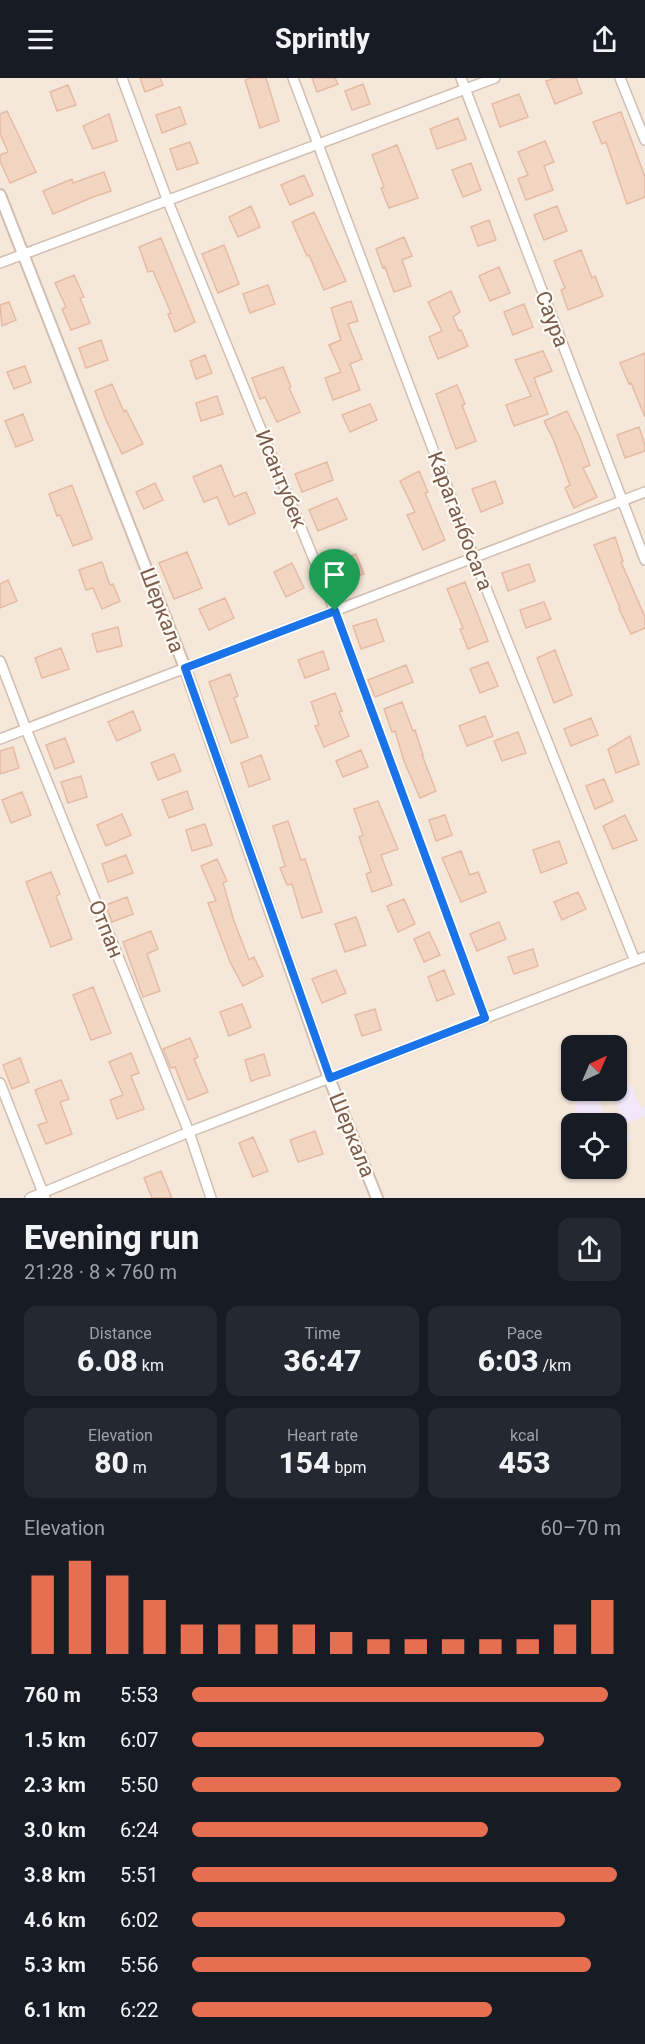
<!DOCTYPE html>
<meta charset="utf-8">
<style>
:root{--surface:#171b24;--page:#242831;--text:#f1f3f6;--muted:#9ea1a6;--accent:#e76f51}
body{margin:0;font-family:Roboto,sans-serif;background:var(--page);color:var(--text);height:100vh;display:flex;flex-direction:column;font-size:22px;white-space:nowrap}
*{box-sizing:border-box;margin:0}
p{font-size:20px;color:var(--muted)}
.icon{flex:none;width:33px;height:33px;fill:none;stroke:currentColor;stroke-width:2;stroke-linecap:round;stroke-linejoin:round}
.map{position:relative;height:1120px;overflow:hidden}
.panel{display:flex;flex-direction:column;background:var(--surface);flex:1}
.panel>*{flex:none}
.needle{width:39px;rotate:44deg}
.controls{position:absolute;left:561px;top:957px;display:grid;gap:12px}
.controls a{display:grid;place-items:center;width:66px;height:66px;border-radius:12px;background:var(--surface);box-shadow:0 2px 4px #0004;font-size:30px}
.pin{position:absolute;display:grid;place-items:center;width:51px;height:51px;color:#fff;margin:-62px -26px;border-radius:50% 50% 50% 0;rotate:-45deg;box-shadow:0 0 6px #0007}
.pin .icon{rotate:45deg}
.round{display:grid;place-items:center;flex:none;width:63px;height:63px;border-radius:12px;background:var(--page)}
.summary{display:flex;align-items:center;justify-content:space-between;height:102px;padding:0 24px}
h1{font-size:33px;font-weight:800;line-height:45px}
.figures{display:grid;grid-template-columns:repeat(3,1fr);gap:9px;height:102px;padding:6px 24px}
.figures div{display:grid;align-content:center;border-radius:12px;background:var(--page);text-align:center}
.figures b{font-size:30px;font-weight:800}
.figures small{font-size:16px;font-weight:400}
.figures p{font-size:16px}
.chart{height:168px;padding:12px 24px}
.chart p{display:flex;justify-content:space-between}
.chart svg{width:100%;height:108px;margin-top:6px;stroke:var(--accent);stroke-width:6}
ul{padding:0 24px;list-style:none;font-size:20px}
li{display:grid;grid-template-columns:96px 72px 1fr;align-items:center;height:45px}
li i{height:15px;border-radius:8px;background:var(--accent)}
header{display:flex;justify-content:space-between;align-items:center;height:78px;padding:0 24px;background:var(--surface);font-size:27px;font-weight:800}
.map>svg:first-child{display:block}
.residential{fill:#f5e8da;fill-rule:evenodd}
.education{fill:#f3e8fa}
.building{fill:#f3d5c3;stroke:#e6bba3;stroke-width:1.5}
.lines{fill:none;stroke-linecap:round;stroke-linejoin:round}
.minor-casing{stroke:#d1beb0;stroke-width:12}
.tertiary-casing{stroke:#d1beb0;stroke-width:14}
.minor{stroke:#fff;stroke-width:9}
.tertiary{stroke:#fff;stroke-width:10}
.route-casing{stroke:#fff;stroke-width:12}
.route{stroke:#1a73e8;stroke-width:8}
.labels{text-anchor:middle;dominant-baseline:central;stroke-width:4.5;stroke-linejoin:round;paint-order:stroke}
.street-label{font-size:21px;fill:#7a5c4d;stroke:#fffaf3}
</style>
<header><svg class="icon" aria-label="menu" viewBox="0 0 24 24"><path d="M4 6h16M4 12h16M4 18h16"/></svg>Sprintly<svg class="icon" aria-label="share" viewBox="0 0 24 24"><path d="M12 15V3M7 8l5-5 5 5M5 13v7h14v-7"/></svg></header>
<div class="map">
<svg width="645" height="1120" viewBox="0 0 645 1120">
<rect width="100%" height="100%" fill="#fdf6ec"/>
<path class="residential" d="M0,0H645V1120H0ZM572,968H616V1012H572ZM572,1046H616V1090H572Z"/>
<path class="education" d="M630,1005L640,1029L645,1027V1038L625,1046L632,1062L617,1069L616,1046L582,1045L574,1026L596,1017L606,1039L619,1034L611,1013L616,1012L617,1011Z"/>
<path class="building" d="M140,0H160L163,7L145,14Z
M250,0H266L279,43L260,50L245,2Z
M312,0H335L338,6L317,14Z
M555,0H576L582,15L555,26L546,3Z
M363,6L370,26L352,32L345,13Z
M68,7L76,27L57,33L50,14Z
M519,16L528,39L500,49L492,26Z
M180,29L186,46L162,55L156,37Z
M7,33L36,94L10,105L0,83V77L8,74L0,56V36Z
M621,34L645,99V119L627,126L606,64L602,66L593,44Z
M109,36L117,63L93,71L83,48Z
M458,40L466,61L437,71L430,51Z
M545,63L554,84L544,88L553,112L526,122L518,101L528,97L518,74Z
M190,64L198,85L177,92L170,71Z
M397,67L418,120L389,130L381,110L384,109L372,77Z
M471,85L481,112L463,119L452,92Z
M104,94L111,113L93,119L53,136L43,113L72,101L73,105Z
M304,97L313,117L290,127L281,107Z
M251,128L260,149L238,159L229,139Z
M557,128L567,153L544,162L534,137Z
M314,134L346,203L324,212L309,177L307,178L292,144Z
M489,142L496,162L478,168L471,149Z
M404,159L412,178L402,182L411,208L394,214L385,189L383,190L376,171Z
M161,160L195,244L175,254L168,236L171,235L153,193L148,194L139,169Z
M224,167L239,206L218,215L202,176Z
M581,172L592,200L595,198L603,218L568,232L561,212L565,210L554,183Z
M499,189L510,215L490,223L479,198Z
M74,197L84,219L80,220L90,245L71,252L62,231L66,229L55,205Z
M268,207L275,226L250,235L243,216Z
M451,213L460,234L453,239L459,253L461,252L468,268L438,281L429,259L442,253L428,224Z
M351,223L358,243L348,246L362,281L350,286L360,312L333,322L325,300L341,294L329,267L341,262L331,230Z
M9,224L16,242L2,248L0,227Z
M524,226L533,249L513,257L504,234Z
M101,262L108,282L86,290L79,270Z
M543,273L552,293L534,300L548,336L514,348L506,327L531,318L515,282Z
M645,275V339L631,305L629,306L620,285Z
M205,277L212,295L196,301L190,283Z
M25,288L31,304L14,311L7,294Z
M283,289L291,309L289,310L300,334L277,344L265,319L260,321L252,300Z
M112,306L124,334L126,332L143,366L122,376L106,342L95,313Z
M457,307L465,326L462,327L476,363L456,371L436,316Z
M217,318L223,336L201,343L196,325Z
M370,326L377,342L350,354L342,337Z
M567,333L580,360L590,387L583,390L597,419L574,430L565,410L570,407L554,363L544,343Z
M23,336L33,362L16,369L5,343Z
M639,349L645,367V373L625,380L617,357Z
M327,384L333,402L302,414L295,396Z
M221,387L234,419L246,414L255,435L229,447L217,419L204,424L193,399Z
M419,393L428,414L425,415L445,462L423,472L407,437L415,434L400,403Z
M495,403L503,425L481,434L472,411Z
M155,405L163,422L144,431L136,414Z
M72,407L92,461L73,468L60,437L57,438L49,416Z
M337,420L347,441L318,453L309,432Z
M615,459L623,483L621,484L645,539V550L631,556L619,531L620,530L594,467Z
M187,474L202,510L174,521L159,485Z
M356,476L364,496L345,502L338,483Z
M102,484L110,507L113,506L120,523L102,531L93,510L86,512L79,492Z
M292,485L304,510L286,519L274,494Z
M529,486L535,503L508,513L502,495Z
M8,502L17,523L0,530V506Z
M465,504L488,563L468,571L460,551L463,550L447,511Z
M225,520L234,540L209,552L199,531Z
M544,524L551,541L526,550L520,532Z
M376,541L384,563L361,571L353,548Z
M118,549L122,568L97,574L92,556Z
M61,570L69,591L42,600L35,580Z
M555,572L572,617L554,625L537,580Z
M323,573L329,591L305,600L298,582Z
M488,584L498,608L480,615L470,591Z
M406,587L413,604L375,619L368,602Z
M230,596L238,618L234,620L248,659L231,665L209,604Z
M335,615L342,633L339,634L349,658L324,669L315,648L319,647L311,624Z
M402,624L413,653L415,652L423,677H422L436,713L420,720L404,683L395,653L392,654L384,631Z
M133,633L141,652L117,663L108,644Z
M485,638L493,658L467,668L459,648Z
M591,640L598,657L571,668L564,651Z
M518,654L526,675L502,683L494,663Z
M630,658L639,686L616,695L608,671Z
M65,660L74,684L55,691L46,667Z
M13,669L19,690L0,696V673Z
M361,672L368,689L343,699L336,683Z
M174,676L181,693L158,702L151,685Z
M261,677L270,701L249,709L241,685Z
M81,698L87,719L68,725L61,704Z
M604,701L613,723L595,731L586,708Z
M187,713L193,731L169,740L162,722Z
M22,714L31,737L11,745L2,722Z
M378,723L398,771L381,777L392,807L372,814L366,796L371,794L359,759L363,757L354,731Z
M122,736L131,757L106,768L97,747Z
M445,737L452,757L436,763L429,742Z
M625,737L637,762L613,771L603,748Z
M288,743L301,782L305,781L322,834L302,840L292,806L287,807L280,790L285,788L273,748Z
M205,746L212,767L192,773L186,752Z
M559,763L567,785L541,795L533,772Z
M461,773L470,797L478,794L486,814L461,824L442,780Z
M126,777L133,795L108,804L102,786Z
M217,781L227,803L223,805L234,843L249,882L254,879L263,898L243,908L230,884L208,825L216,823L201,788Z
M51,794L60,816L56,818L72,861L51,869L26,804Z
M578,814L586,831L562,842L554,824Z
M127,819L133,836L112,844L106,827Z
M404,821L415,846L398,854L387,828Z
M356,839L366,867L345,874L335,846Z
M499,844L506,861L477,873L470,856Z
M151,853L158,871L147,876L160,913L143,919L123,864Z
M429,854L440,877L424,884L414,861Z
M533,871L538,888L514,896L508,879Z
M336,892L346,915L322,925L312,901Z
M444,892L454,916L437,923L428,899Z
M93,909L111,955L91,962L73,917Z
M242,926L251,949L229,958L220,934Z
M375,931L381,952L362,958L355,937Z
M190,960L198,979L194,981L208,1014L188,1022L175,989L171,990L163,971Z
M131,975L139,995L131,998L144,1031L117,1041L110,1022L123,1017L109,984Z
M264,976L270,997L251,1003L245,982Z
M20,980L29,1004L12,1011L3,987Z
M61,1002L69,1021L60,1024L72,1056L46,1066L38,1047L47,1044L35,1012Z
M315,1053L323,1076L298,1084L290,1062Z
M253,1059L268,1093L253,1099L239,1065Z
M161,1093L172,1120H152L144,1100Z"/>
<g class="lines">
<defs>
<path id="minor" d="M122,0L167,121L335,533L485,940
M293,0L474,480L635,883
M461,0L645,482
M620,0L645,62
M0,185L495,0
M0,583L26,651L189,1054L211,1120
M0,661L645,414
M0,1005L45,1120
M30,1120L189,1054L645,879"/>
<path id="tertiary" d="M0,117L185,590L329,1000L377,1120"/>
</defs>
<use href="#minor" class="minor-casing"/>
<use href="#tertiary" class="tertiary-casing"/>
<use href="#minor" class="minor"/>
<use href="#tertiary" class="tertiary"/>
</g>
<g class="lines">
<defs>
<path id="route" d="M335,533L485,940L330,1000L185,590Z"/>
</defs>
<use href="#route" class="route-casing"/>
<use href="#route" class="route"/>
</g>
<g class="labels">
<g class="street-label">
<text transform="translate(552 241) rotate(69)">Саура</text>
<text transform="translate(281 401) rotate(68)">Исантубек</text>
<text transform="translate(460 443) rotate(69)">Караганбосага</text>
<text transform="translate(162 532) rotate(69)">Шеркала</text>
<text transform="translate(106 851) rotate(68)">Отпан</text>
<text transform="translate(352 1057) rotate(68)">Шеркала</text>
</g>
</g>
</svg>
<div class="controls">
<a><svg class="needle" viewBox="-14 -14 28 28"><path d="M0-13l5 13h-10z" fill="#e53935"/><path d="M0 13l5-13h-10z" fill="#9ea1a6"/></svg></a>
<a><svg class="icon" aria-label="locate" viewBox="0 0 24 24"><circle cx="12" cy="12" r="6"/><path d="M12 2v4M12 18v4M2 12h4M18 12h4"/></svg></a>
</div>
<div class="pin" style="left:335px;top:533px;background:#1e9e55"><svg class="icon" aria-label="arrive" viewBox="0 0 24 24"><path d="M6 21V4h12l-3 4 3 4H6"/></svg></div>
</div>
<section class="panel">
<div class="summary"><div><h1>Evening run</h1><p>21:28 · 8 × 760 m</p></div><a class="round"><svg class="icon" aria-label="share" viewBox="0 0 24 24"><path d="M12 15V3M7 8l5-5 5 5M5 13v7h14v-7"/></svg></a></div>
<div class="figures">
<div><p>Distance</p><b>6.08<small> km</small></b></div>
<div><p>Time</p><b>36:47</b></div>
<div><p>Pace</p><b>6:03<small> /km</small></b></div>
</div>
<div class="figures">
<div><p>Elevation</p><b>80<small> m</small></b></div>
<div><p>Heart rate</p><b>154<small> bpm</small></b></div>
<div><p>kcal</p><b>453</b></div>
</div>
<div class="chart"><p><span>Elevation</span>60–70 m</p>
<svg viewBox="0 0 160 44" preserveAspectRatio="none"><path d="M5 44V12M15 44V6M25 44V12M35 44V22M45 44V32M55 44V32M65 44V32M75 44V32M85 44V35M95 44V38M105 44V38M115 44V38M125 44V38M135 44V38M145 44V32M155 44V22"/></svg>
</div>
<ul>
<li><b>760 m</b>5:53<i style="width:97%"></i></li>
<li><b>1.5 km</b>6:07<i style="width:82%"></i></li>
<li><b>2.3 km</b>5:50<i style="width:100%"></i></li>
<li><b>3.0 km</b>6:24<i style="width:69%"></i></li>
<li><b>3.8 km</b>5:51<i style="width:99%"></i></li>
<li><b>4.6 km</b>6:02<i style="width:87%"></i></li>
<li><b>5.3 km</b>5:56<i style="width:93%"></i></li>
<li><b>6.1 km</b>6:22<i style="width:70%"></i></li>
</ul>
</section>
